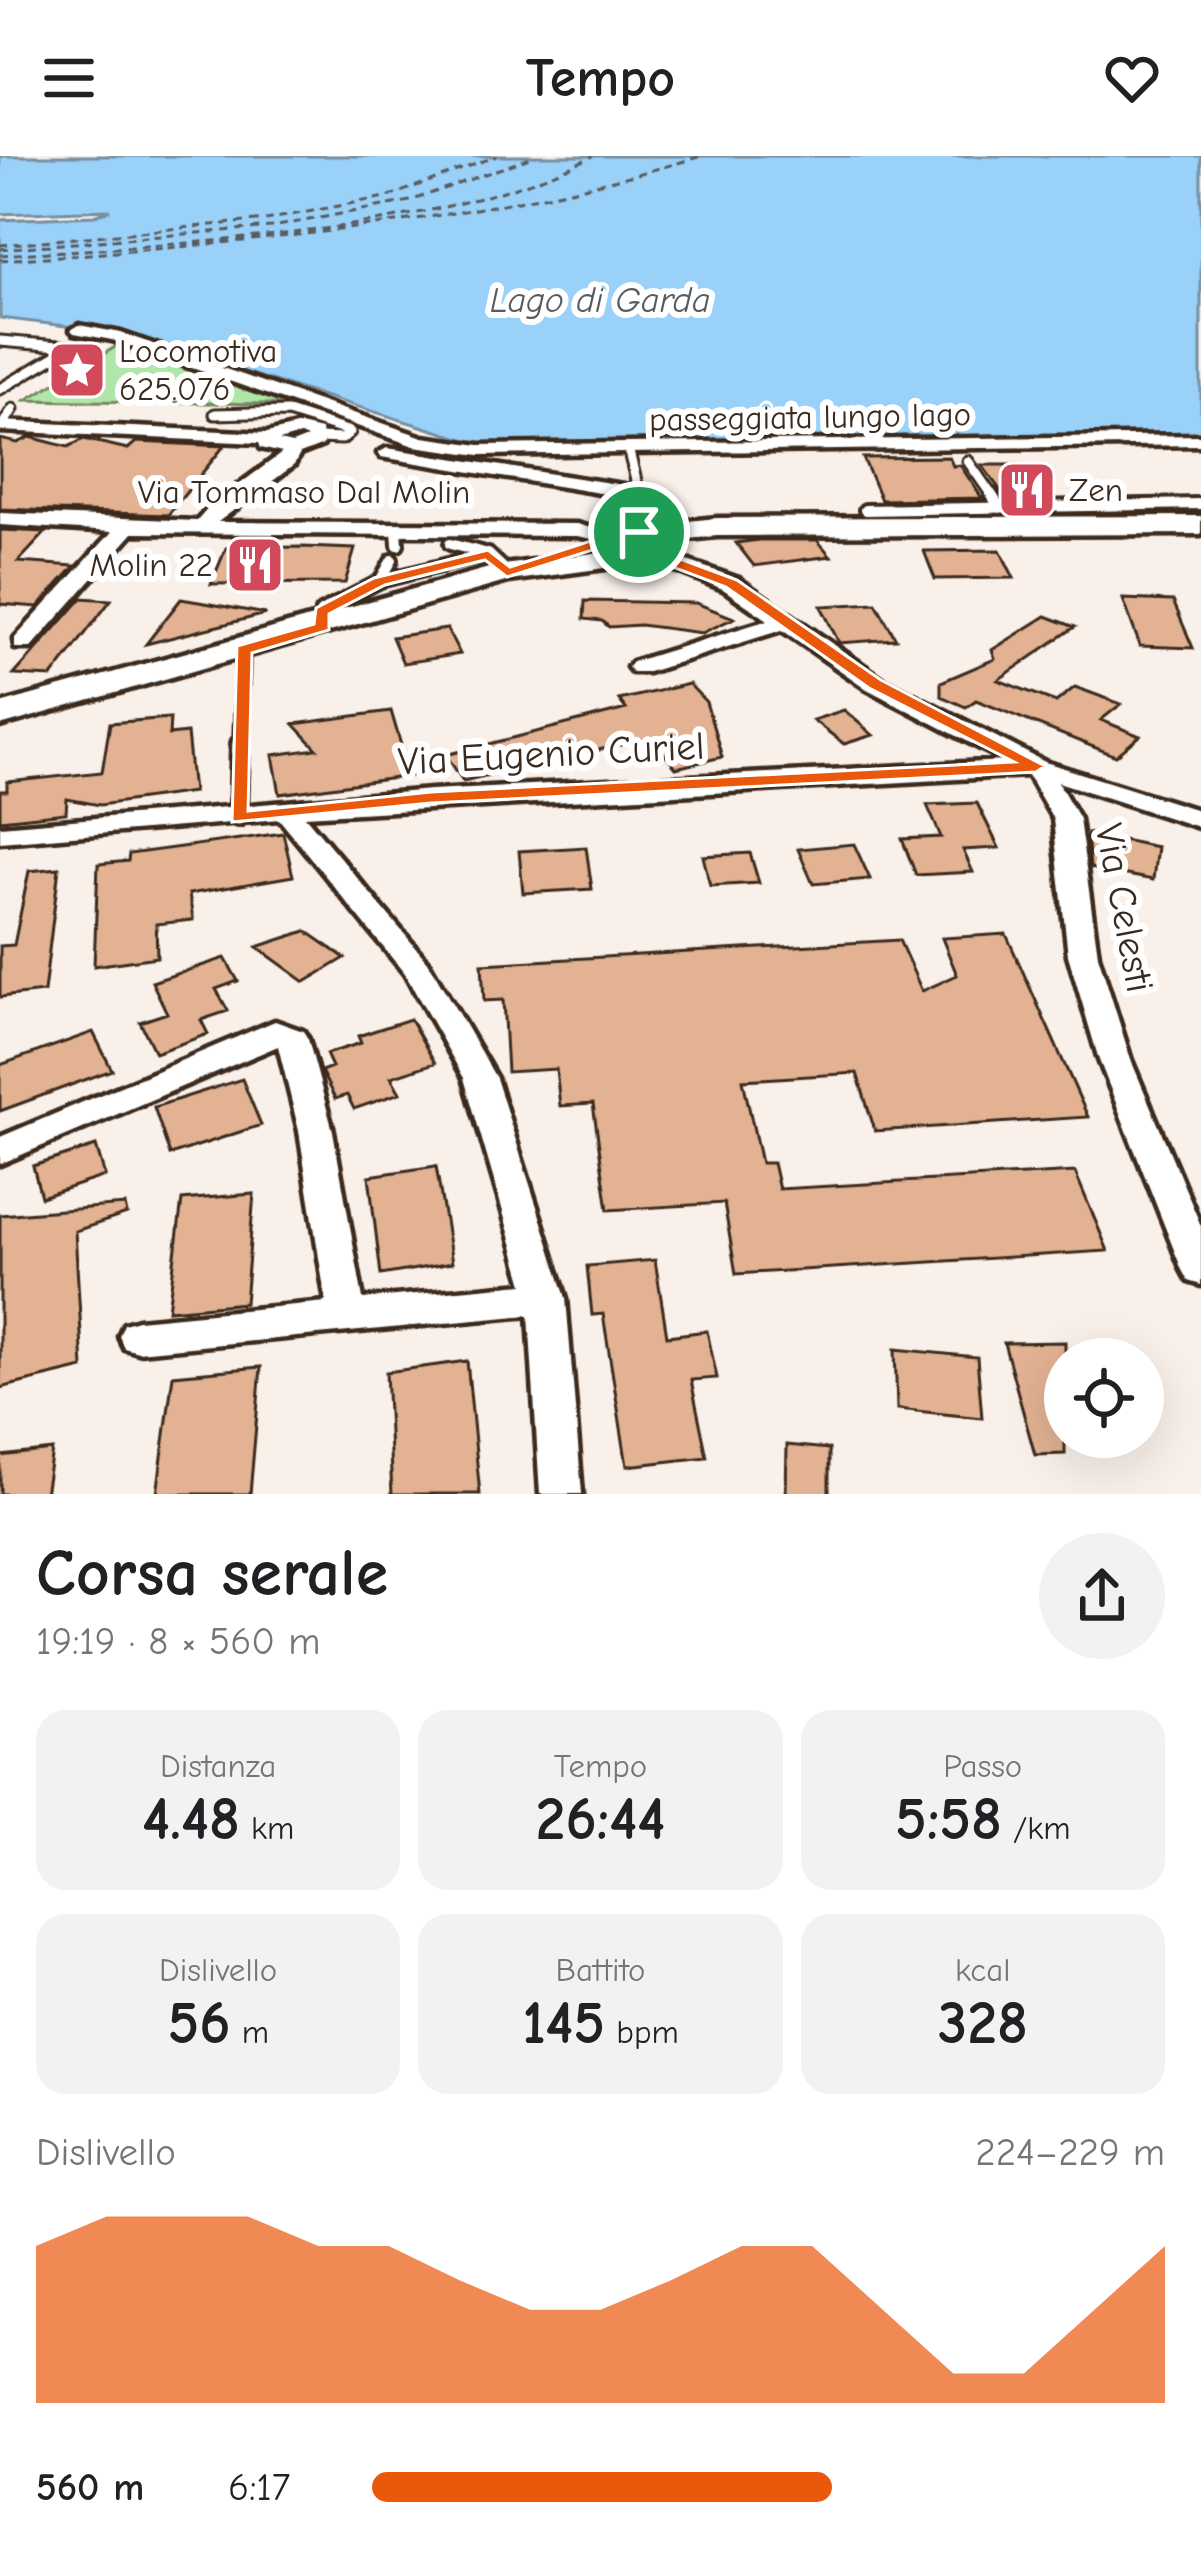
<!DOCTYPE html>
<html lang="it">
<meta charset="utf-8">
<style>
:root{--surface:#fff;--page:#f2f2f2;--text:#202124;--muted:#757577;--accent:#ea580c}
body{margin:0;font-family:"Comic Neue",sans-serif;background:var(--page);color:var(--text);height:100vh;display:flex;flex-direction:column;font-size:45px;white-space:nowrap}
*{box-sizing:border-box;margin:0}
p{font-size:39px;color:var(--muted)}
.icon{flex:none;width:66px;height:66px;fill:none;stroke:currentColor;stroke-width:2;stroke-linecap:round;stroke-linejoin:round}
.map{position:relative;height:1338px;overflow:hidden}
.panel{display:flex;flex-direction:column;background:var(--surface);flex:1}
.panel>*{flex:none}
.controls{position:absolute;left:1044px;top:1182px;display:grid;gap:24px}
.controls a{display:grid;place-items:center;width:120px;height:120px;border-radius:50%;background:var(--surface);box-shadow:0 12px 48px #0002;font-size:60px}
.pin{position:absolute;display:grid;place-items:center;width:102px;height:102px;color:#fff;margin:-51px;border:6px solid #fff;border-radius:50%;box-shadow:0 3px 12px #0007}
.round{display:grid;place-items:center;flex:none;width:126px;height:126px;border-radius:63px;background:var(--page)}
.overview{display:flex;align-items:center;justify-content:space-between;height:204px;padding:0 36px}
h1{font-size:66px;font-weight:700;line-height:90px}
.metrics{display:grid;grid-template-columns:repeat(3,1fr);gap:18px;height:204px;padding:12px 36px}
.metrics div{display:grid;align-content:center;border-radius:30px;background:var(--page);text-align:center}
.metrics b{font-size:60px;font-weight:700}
.metrics small{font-size:33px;font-weight:400}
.metrics p{font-size:33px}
.chart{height:336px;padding:24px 36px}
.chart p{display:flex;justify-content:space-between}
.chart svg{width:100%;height:216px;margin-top:12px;fill:var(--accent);opacity:.7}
ul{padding:0 36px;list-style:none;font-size:39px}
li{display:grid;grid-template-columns:192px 144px 1fr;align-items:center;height:90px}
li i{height:30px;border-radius:15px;background:var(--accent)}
header{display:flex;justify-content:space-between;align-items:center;height:156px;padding:0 36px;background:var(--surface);font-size:54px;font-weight:700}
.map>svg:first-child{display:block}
.green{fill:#b0e6a8;stroke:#768863;stroke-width:3}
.water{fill:#9ad1f9;stroke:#748ea1;stroke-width:3}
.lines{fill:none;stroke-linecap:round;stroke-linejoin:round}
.ferry{stroke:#585c60;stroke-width:3;stroke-dasharray:8 6;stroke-linecap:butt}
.building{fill:#e2b293;stroke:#3b2a1e;stroke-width:3}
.lane-far2-casing{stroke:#3b2a1e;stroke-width:15}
.lane-far1-casing{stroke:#3b2a1e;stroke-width:18}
.lane-casing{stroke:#3b2a1e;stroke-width:24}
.street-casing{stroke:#3b2a1e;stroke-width:9}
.secondary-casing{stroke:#3b2a1e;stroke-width:9}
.lane-far2{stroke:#fff;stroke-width:9}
.lane-far1{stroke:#fff;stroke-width:10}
.lane{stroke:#fff;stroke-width:15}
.street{fill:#fff;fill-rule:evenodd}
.secondary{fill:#fff;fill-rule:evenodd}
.route{fill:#ea580c;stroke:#fff;stroke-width:3;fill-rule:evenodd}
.labels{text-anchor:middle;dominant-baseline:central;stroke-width:12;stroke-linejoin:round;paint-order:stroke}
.far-poi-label{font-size:33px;fill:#3b2a1e;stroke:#fff;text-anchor:start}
.far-street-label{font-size:33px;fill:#3b2a1e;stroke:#fff}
.far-water-label{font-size:36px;font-style:italic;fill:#585c60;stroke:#fff}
.street-label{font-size:39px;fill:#3b2a1e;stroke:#fff}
</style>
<header><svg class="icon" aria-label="menu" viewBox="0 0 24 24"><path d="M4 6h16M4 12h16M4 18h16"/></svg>Tempo<svg class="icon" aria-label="heart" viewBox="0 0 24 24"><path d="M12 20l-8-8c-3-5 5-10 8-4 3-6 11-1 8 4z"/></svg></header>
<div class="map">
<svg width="1201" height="1338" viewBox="0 0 1201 1338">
<rect width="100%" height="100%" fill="#f9f0e9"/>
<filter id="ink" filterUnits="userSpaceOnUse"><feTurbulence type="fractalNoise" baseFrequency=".00833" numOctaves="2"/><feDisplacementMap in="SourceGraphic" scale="24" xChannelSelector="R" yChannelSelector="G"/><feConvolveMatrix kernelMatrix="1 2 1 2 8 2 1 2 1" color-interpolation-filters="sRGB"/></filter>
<g filter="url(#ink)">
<path class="green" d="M117,190L352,264L339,269L292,250L269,248L26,244Z"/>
<path class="water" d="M0,0H1201V282L476,287L115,176L0,162V64L94,60L110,54L0,58Z"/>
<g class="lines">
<path class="ferry" d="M0,89L266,64L390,40L497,0
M0,93L272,71L410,45L535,0
M0,99C185,87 425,82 593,0
M0,104C239,89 472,68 702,0"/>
</g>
<path class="building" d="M30,281L68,291L84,283L128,293L136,286L224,290L168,359L0,353V283L18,287Z
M949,301L953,310L960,309L982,342L881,344L863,302Z
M982,309H1023L1041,341H1005Z
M0,374L46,376L18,406L75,410L38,451L0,448Z
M759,384H817L831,400L754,410L736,387Z
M226,392L302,391L355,393L345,427L211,428Z
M1000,394L1014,422L935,423L924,395Z
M82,442L111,444L52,521L14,519Z
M181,443L211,448L266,458L146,488Z
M1123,443L1173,445L1193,492L1140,490Z
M585,445L696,447L734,462L702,477L640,469L609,471L602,465L584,463Z
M876,447L896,483L839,487L821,450Z
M1046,460L1075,471L998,524L1056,546L1075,531L1121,548L1101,564L1140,580L1116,600L976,544L966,551L941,540V526L995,503L992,494Z
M447,473L460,498L403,507L392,481Z
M689,528L706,546L722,601L676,612L651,582L463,625L446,599L626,553L619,544Z
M844,554L873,579L844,588L813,564Z
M391,555L410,620L280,638L273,599L317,593L294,568Z
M170,562L169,579L187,577L193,636L100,649L67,643L66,657L0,664V635H7V626L102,616L110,567Z
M977,647L999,692L963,694L973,716L916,719L902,683L941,681L927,649Z
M283,677L293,720L189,738L193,764L156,768L157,801L94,810L98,708L128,705L129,698Z
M1087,677L1157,691L1153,724L1090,712Z
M854,688L870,723L813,728L798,693Z
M586,691L592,733L523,737L519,695Z
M750,697L759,727L710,730L703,700Z
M59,712L44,836L0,841V790L14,789L29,715Z
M306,775L345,802L305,826L257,791Z
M1006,778L1088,961L875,975L857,917L743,924L761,1007H773L779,1033L1075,1016L1108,1095L736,1118L724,1047L608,1054L593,948L560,950L556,913L507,916L503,844L484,845L482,808L899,784L922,835L957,819L942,782Z
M225,802L238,825L216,833L228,855L201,864L208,878L155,897L140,866L167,857L152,826Z
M410,863L435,907L391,921L400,937L354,953L347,939L335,943L321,915L332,911L326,898L361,887L358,880Z
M93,876L112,914L0,955V909Z
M242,923L261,969L170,999L154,951Z
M96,990L105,1020L41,1041L33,1010Z
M436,1010L452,1107L381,1119L369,1020Z
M254,1038L245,1147L168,1154L182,1044Z
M125,1049L127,1058L75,1075L83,1212L0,1232V1059Z
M655,1104L667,1180L707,1175L717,1222L691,1224L707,1301L627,1310L603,1158L592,1159L587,1110Z
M1065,1186V1298L1035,1299L1004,1187Z
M895,1193L977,1201L982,1262L897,1253Z
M467,1205L480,1338H392L386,1216Z
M261,1211L250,1338H157L173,1219Z
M787,1289L829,1293V1338H786Z
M52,1294L45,1338H0V1300Z"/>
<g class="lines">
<defs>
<path id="lane-far2" d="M0,185L71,191L0,233
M215,258L288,256L350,276L342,283L318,282
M2,270L13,253
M629,296L640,341
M968,305L993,341"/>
<path id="lane-far1" d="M991,338L1000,352
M865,354L1201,348
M397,374L398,389
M639,376L646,365L639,338
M450,388L488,398L507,416
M380,425L488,398
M323,471L321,456L380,425L392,404
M240,591L243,494"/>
<path id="lane" d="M238,661L240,588"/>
<path id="street" d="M79,169L121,177L423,281L480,289L1201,279V289L480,299L414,290L112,184L74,177L71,174Z
M0,265L267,277L300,269L321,274L323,289L300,298L294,309L218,366L577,368L617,380L607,386L577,380L133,377L31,492H15V482L112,376L0,369V357L197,365L211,349L282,297L261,292L259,287L0,275ZM300,279L307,282L292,288L279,285Z
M387,292L642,332L652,338L642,344L381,301L378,297Z
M659,395L739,423L883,523L1045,606L1201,655V672L1058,626L1079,663L1098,799L1131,904L1201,1070V1129L1188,1125L1182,1114L1099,904L1068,799L1053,663L1028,619L305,660L428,806L496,922L566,1142L582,1338H540L529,1159L138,1196L124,1192L119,1180L124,1168L138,1164L326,1146L299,975L278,890L0,1008V981L275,865L303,875L308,883L333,975L363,1143L524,1128L464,922L405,818L279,663L0,686V670L431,634L1005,605L867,533L782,474L648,516H632L628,511L632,506L768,464L723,433L652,405L649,401Z"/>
<path id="secondary" d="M1201,360V378L717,380L650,387L635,378L650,369L717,362Z
M609,395L620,398L624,404L620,410L509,425L0,570V548L496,410Z"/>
</defs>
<use href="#lane-far2" class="lane-far2-casing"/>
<use href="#lane-far1" class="lane-far1-casing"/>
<use href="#lane" class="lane-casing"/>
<use href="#street" class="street-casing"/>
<use href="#secondary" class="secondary-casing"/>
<use href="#lane-far2" class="lane-far2"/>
<use href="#lane-far1" class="lane-far1"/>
<use href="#lane" class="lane"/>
<use href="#street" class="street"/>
<use href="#secondary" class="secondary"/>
</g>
</g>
<path class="route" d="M639,372L669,383V399L737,424L881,524L1045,610L1036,616L431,647L232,666L237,490L314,468L316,452L374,422L488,394L510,411L591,385L602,376ZM637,381L656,388L654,404L726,431L869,532L1014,606L431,636L248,655L252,497L329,474V458L385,429L485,404L507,421L602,391L612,383Z"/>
<defs>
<symbol id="sight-square" viewBox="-11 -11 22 22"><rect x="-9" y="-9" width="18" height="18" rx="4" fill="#d1495b" stroke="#fff"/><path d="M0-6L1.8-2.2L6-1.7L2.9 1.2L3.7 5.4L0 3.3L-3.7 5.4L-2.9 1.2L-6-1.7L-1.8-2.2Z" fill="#fff"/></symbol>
<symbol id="restaurant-square" viewBox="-11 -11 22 22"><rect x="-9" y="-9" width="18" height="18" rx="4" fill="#d1495b" stroke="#fff"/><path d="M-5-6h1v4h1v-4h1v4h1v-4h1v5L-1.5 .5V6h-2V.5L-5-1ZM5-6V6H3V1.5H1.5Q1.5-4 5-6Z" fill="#fff"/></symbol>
</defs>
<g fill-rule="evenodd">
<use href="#sight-square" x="44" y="181" width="66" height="66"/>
<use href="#restaurant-square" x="994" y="301" width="66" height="66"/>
<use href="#restaurant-square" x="222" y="376" width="66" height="66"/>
</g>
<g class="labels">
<g class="far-poi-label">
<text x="119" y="195">Locomotiva<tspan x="119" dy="38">625.076</tspan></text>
<text x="1069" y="334">Zen</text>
<text x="213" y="409" text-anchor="end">Molin 22</text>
</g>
<g class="far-street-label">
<text transform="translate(810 261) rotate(-1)">passeggiata lungo lago</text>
<text x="304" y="336">Via Tommaso Dal Molin</text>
</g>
<g class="far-water-label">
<text x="600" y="144">Lago di Garda</text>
</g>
<g class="street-label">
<text transform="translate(551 598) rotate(-3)">Via Eugenio Curiel</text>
<text transform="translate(1124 752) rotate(79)">Via Celesti</text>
</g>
</g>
</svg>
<div class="controls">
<a><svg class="icon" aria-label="locate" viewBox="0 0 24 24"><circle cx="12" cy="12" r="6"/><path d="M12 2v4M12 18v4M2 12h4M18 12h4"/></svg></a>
</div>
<div class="pin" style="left:639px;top:376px;background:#1e9e55"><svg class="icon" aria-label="arrive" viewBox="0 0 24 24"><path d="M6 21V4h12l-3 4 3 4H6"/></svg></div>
</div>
<section class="panel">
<div class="overview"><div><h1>Corsa serale</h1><p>19:19 · 8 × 560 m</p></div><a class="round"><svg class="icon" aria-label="share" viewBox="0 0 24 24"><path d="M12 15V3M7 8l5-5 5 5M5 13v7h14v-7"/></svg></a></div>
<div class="metrics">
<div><p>Distanza</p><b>4.48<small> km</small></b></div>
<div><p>Tempo</p><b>26:44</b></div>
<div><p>Passo</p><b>5:58<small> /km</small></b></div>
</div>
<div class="metrics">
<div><p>Dislivello</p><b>56<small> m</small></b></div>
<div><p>Battito</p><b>145<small> bpm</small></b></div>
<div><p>kcal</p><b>328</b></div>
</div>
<div class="chart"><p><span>Dislivello</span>224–229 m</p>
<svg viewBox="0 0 160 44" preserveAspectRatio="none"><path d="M0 44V12L10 6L20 6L30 6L40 12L50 12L60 19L70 25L80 25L90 19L100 12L110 12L120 25L130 38L140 38L150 25L160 12V44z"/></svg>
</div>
<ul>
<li><b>560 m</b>6:17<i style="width:58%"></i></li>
</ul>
</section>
